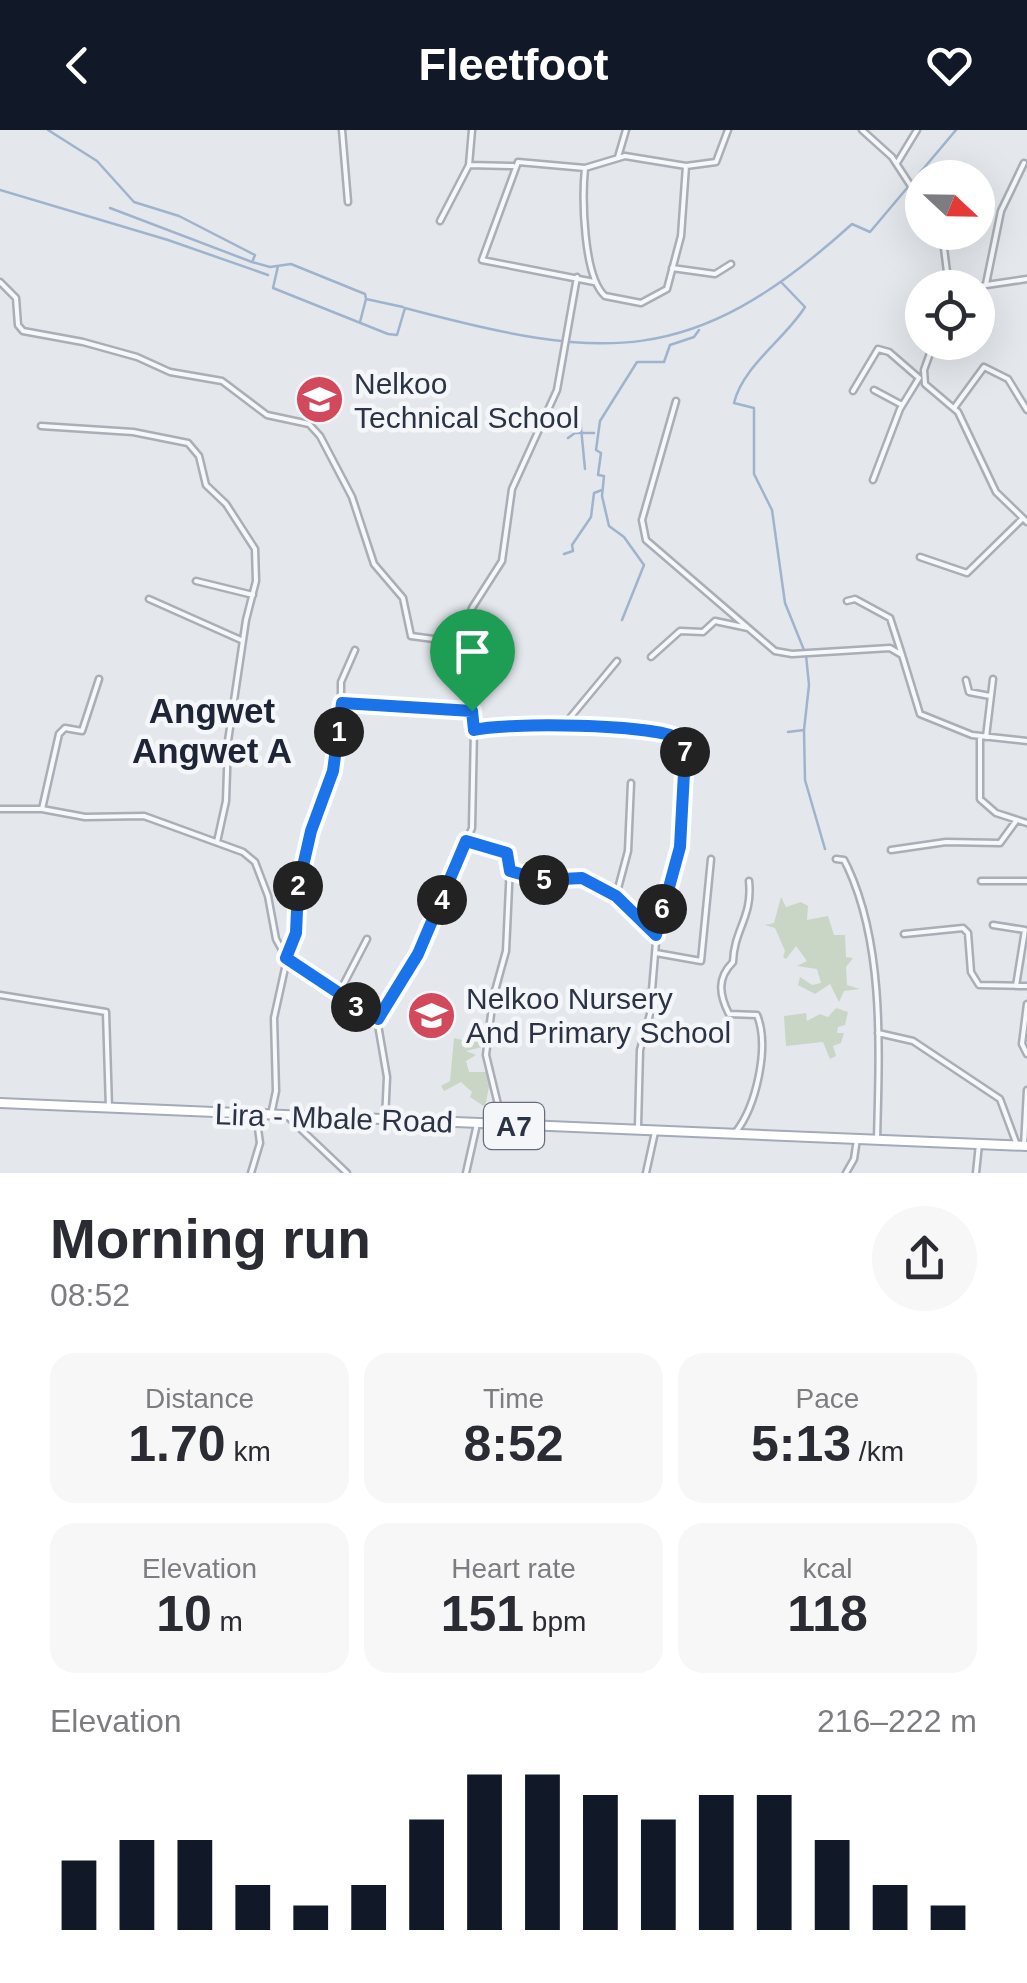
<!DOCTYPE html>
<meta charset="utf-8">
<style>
:root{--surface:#fff;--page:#f7f7f7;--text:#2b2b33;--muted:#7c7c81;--accent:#111827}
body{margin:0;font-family:Arial,sans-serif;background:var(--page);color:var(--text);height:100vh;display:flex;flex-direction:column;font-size:38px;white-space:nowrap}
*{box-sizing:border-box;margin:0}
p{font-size:32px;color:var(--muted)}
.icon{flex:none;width:55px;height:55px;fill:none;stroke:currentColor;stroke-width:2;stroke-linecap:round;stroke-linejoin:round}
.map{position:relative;height:1043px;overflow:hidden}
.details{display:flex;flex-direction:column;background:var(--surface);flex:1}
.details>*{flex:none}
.needle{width:65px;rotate:112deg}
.tools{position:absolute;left:905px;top:30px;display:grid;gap:20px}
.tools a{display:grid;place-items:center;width:90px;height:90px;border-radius:50%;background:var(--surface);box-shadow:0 10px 40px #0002;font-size:50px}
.pin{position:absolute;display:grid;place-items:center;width:85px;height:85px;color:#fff;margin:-102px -42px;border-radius:50% 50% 50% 0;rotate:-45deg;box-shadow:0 0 10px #0007}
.pin .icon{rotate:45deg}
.km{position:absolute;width:50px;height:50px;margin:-25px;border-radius:50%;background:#222;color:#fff;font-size:28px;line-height:50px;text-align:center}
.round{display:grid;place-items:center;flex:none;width:105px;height:105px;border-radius:52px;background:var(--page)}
.headline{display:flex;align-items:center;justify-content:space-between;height:170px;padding:0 50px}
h1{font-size:55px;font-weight:700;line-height:75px}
.stats{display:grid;grid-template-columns:repeat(3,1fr);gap:15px;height:170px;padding:10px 50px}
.stats div{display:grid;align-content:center;border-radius:25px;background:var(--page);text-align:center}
.stats b{font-size:50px;font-weight:700}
.stats small{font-size:28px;font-weight:400}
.stats p{font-size:28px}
.chart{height:280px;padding:20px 50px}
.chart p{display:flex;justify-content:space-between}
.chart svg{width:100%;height:180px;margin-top:10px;stroke:var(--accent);stroke-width:6}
header{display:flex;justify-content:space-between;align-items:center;height:130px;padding:0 50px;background:var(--accent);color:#fff;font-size:45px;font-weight:700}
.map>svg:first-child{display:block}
.green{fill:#c9d6c5}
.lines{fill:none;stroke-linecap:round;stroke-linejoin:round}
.stream{stroke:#9fb4cc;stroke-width:2.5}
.street-casing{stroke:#a9aeb7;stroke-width:9}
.primary-casing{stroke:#a3abb8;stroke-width:12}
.street{stroke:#f7f8fa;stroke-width:4}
.primary{stroke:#fff;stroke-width:8}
.route-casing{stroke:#fff;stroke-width:20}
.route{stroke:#1a73e8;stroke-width:12}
.labels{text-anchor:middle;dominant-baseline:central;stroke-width:9;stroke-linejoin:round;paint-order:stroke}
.shield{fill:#f4f6f9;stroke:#676e7b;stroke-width:2.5}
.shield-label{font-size:28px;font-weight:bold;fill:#2b3445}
.poi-label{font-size:30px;fill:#2b3445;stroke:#f4f6f9;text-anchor:start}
.street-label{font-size:30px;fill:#2b3445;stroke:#f4f6f9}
.quarter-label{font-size:35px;font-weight:bold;fill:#1d2536;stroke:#f4f6f9}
</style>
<header><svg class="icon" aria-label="back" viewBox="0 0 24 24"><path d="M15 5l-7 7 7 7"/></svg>Fleetfoot<svg class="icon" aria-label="heart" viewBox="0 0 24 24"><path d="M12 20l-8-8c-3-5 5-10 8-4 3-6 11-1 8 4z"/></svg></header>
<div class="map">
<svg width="1027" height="1043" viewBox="0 0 1027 1043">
<rect width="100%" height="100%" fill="#e4e7ec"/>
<path class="green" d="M781,767L786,777L801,772L808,776L807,790L828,786L834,805H845L846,827L853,828L846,837L847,855L860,859L844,861L839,872L830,854L815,864L798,855L800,847L812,855L821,853L817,839L797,836L807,831L796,816L786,829L783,827L785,821L775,798L765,795L774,793Z
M836,878L848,882L845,895L838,897L837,903H844L841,913L833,916L836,926L830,929L823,912L786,916L784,886L806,883L807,891L820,884L828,887Z
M478,905L482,917L466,921L476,925L466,931L469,942H486L490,952L485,977L470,967L472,962L461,952L444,961L441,956L450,951L454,908L466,911Z"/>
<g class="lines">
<path class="stream" d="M48,0L97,31L134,72L179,86L255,125L253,130
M0,60L168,110L268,145
M110,78L252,132L270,137L291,134L365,164L366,169
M278,136L273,158L388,204L397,205L405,178C604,231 691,240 852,94L870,102L956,0
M782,153L805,177C785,209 743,236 734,273L754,278V344L772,380L785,473L806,525L809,555L804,600L788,602
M360,192L366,169L403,177
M580,287L585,339
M568,308L575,303H594
M564,424L573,421L572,415L591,387L594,363L602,360
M622,490L644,435L624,407L609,396L602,366L604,346L598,345L601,323L596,320L600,291L637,232H664L670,215L694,207L699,200
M804,600L805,650L825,719"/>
<defs>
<path id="street" d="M342,0L348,72
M862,0L892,27L922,73
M618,27L626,0
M897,33L917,0
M469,35L513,36
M686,36L625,26L585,38C582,67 583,146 605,166L641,173L667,159L681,106L686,36L716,32L728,0
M585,38L518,32L482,130L594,152
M440,91L469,35L472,0
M942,102L949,158
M672,138L715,144L731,134
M0,152L16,168L18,195L23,201L83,212L137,227L170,242L222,251L267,285L309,294L320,306L352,367L374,434L403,468L411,506L464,513
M986,154L1001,81L1024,33
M966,158L1027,149
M934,212L924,240L925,254L958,282L996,362L1027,392
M874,260L902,275
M853,261L878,219L889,222L919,248
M676,271L642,390L646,410L775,521L792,524L890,518L902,525L920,584L972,605L1027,611
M954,278L984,237L1008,249L1027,280
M41,296L133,302L188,313L199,326L206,355L226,374L255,419L256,451L246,490L228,611L226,671L217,712
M873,350L900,279L919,248
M920,427L967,443L1021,390
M196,451L253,465
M149,469L241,510
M847,471L855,469L890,488L902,525
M355,520L341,552V587L333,641L311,701L297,758L296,803L287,829L377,889
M651,527L680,501L703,502L715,491L748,498
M966,550L969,562L990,566
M343,573L472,581
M564,595L617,531
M476,599L523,592L656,602L676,607L684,617L680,717L675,749L657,800L650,884L640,920L638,996
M986,607L993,549
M980,609V669L996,683L1027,693
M0,679H42L59,604L65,598L82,601L99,549
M42,679L85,687L144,686L243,722L255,732L268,766L276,809L287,829L274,888L276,961L271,985
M466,711L507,723L510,735L506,821L493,868L486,925L502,991
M891,720L946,712L1000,713L1016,691
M836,729L844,730L848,738C885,818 879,923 877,1010
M510,741L542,750L582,748L616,766L656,805
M981,751H1027
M616,766L628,721L631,653
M993,795L1025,800L1016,856
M904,804L963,798L968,803L971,842L979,855L1027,856
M656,823L701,831L711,729
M0,865L106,882L109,978
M338,865L367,809
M1027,874L1022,914L1027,924
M878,903L913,911L1000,969L1017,1015
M286,985L347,1043
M385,990L387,947L377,889L418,824L472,698L474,599L465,502L472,478L502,431L512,359L557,260L577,147
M735,1003C756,977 770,917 757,885L729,884C719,864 717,848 733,832C734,799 753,787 749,751
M1024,1016L1027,960
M251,1043L260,1013L256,984
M466,1043L477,994
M646,1043L655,1002
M846,1043L854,1029L857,1009
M976,1043L979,1014"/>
<path id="primary" d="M0,973L1027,1016"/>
</defs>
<use href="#street" class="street-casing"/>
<use href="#primary" class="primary-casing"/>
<use href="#street" class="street"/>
<use href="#primary" class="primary"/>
</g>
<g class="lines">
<defs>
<path id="route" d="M342,573L472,581L474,600C507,592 651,594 678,608L685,624L680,717L656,805L616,766L582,748L542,750L510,741L507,723L466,711L418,824L378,889L286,828L296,803L298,758L311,701L333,641Z"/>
</defs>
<use href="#route" class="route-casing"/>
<use href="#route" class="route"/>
</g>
<defs>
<symbol id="school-disc" viewBox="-11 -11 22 22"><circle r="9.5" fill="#d1495b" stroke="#f4f6f9"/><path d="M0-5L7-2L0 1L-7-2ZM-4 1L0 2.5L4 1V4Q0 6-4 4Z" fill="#fff"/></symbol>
</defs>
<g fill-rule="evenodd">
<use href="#school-disc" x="292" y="242" width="55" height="55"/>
<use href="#school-disc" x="404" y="858" width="55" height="55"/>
</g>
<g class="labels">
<rect class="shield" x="484" y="973" width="60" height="46" rx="8"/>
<g class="shield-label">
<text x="514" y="996">A7</text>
</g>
<g class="poi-label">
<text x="354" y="253">Nelkoo<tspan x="354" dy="34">Technical School</tspan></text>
<text x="466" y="868">Nelkoo Nursery<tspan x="466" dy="34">And Primary School</tspan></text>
</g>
<g class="street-label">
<text transform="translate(334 988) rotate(2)">Lira - Mbale Road</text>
</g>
<g class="quarter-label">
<text x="212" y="580">Angwet<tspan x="212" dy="40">Angwet A</tspan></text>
</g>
</g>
</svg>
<div class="tools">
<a><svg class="needle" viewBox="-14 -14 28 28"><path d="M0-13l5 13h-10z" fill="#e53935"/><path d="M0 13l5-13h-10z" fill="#7c7c81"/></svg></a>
<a><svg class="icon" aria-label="locate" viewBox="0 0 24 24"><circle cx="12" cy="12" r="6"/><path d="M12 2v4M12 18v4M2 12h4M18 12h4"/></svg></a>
</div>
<div class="pin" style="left:472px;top:581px;background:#1e9e55"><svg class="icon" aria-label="arrive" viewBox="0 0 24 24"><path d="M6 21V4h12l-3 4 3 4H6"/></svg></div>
<b class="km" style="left:339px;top:602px">1</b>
<b class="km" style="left:298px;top:756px">2</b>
<b class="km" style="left:356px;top:877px">3</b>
<b class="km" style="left:442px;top:770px">4</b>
<b class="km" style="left:544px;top:750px">5</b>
<b class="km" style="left:662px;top:779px">6</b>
<b class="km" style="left:685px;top:622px">7</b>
</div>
<section class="details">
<div class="headline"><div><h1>Morning run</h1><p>08:52</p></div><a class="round"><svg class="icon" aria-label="share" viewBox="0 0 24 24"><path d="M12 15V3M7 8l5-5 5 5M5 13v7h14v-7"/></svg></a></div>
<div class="stats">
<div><p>Distance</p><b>1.70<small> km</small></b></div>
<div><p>Time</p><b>8:52</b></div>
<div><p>Pace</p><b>5:13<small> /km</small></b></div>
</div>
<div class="stats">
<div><p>Elevation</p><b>10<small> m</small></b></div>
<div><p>Heart rate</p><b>151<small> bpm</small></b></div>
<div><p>kcal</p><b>118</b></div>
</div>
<div class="chart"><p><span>Elevation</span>216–222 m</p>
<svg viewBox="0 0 160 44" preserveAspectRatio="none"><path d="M5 44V27M15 44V22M25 44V22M35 44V33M45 44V38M55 44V33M65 44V17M75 44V6M85 44V6M95 44V11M105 44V17M115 44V11M125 44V11M135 44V22M145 44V33M155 44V38"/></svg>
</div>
</section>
